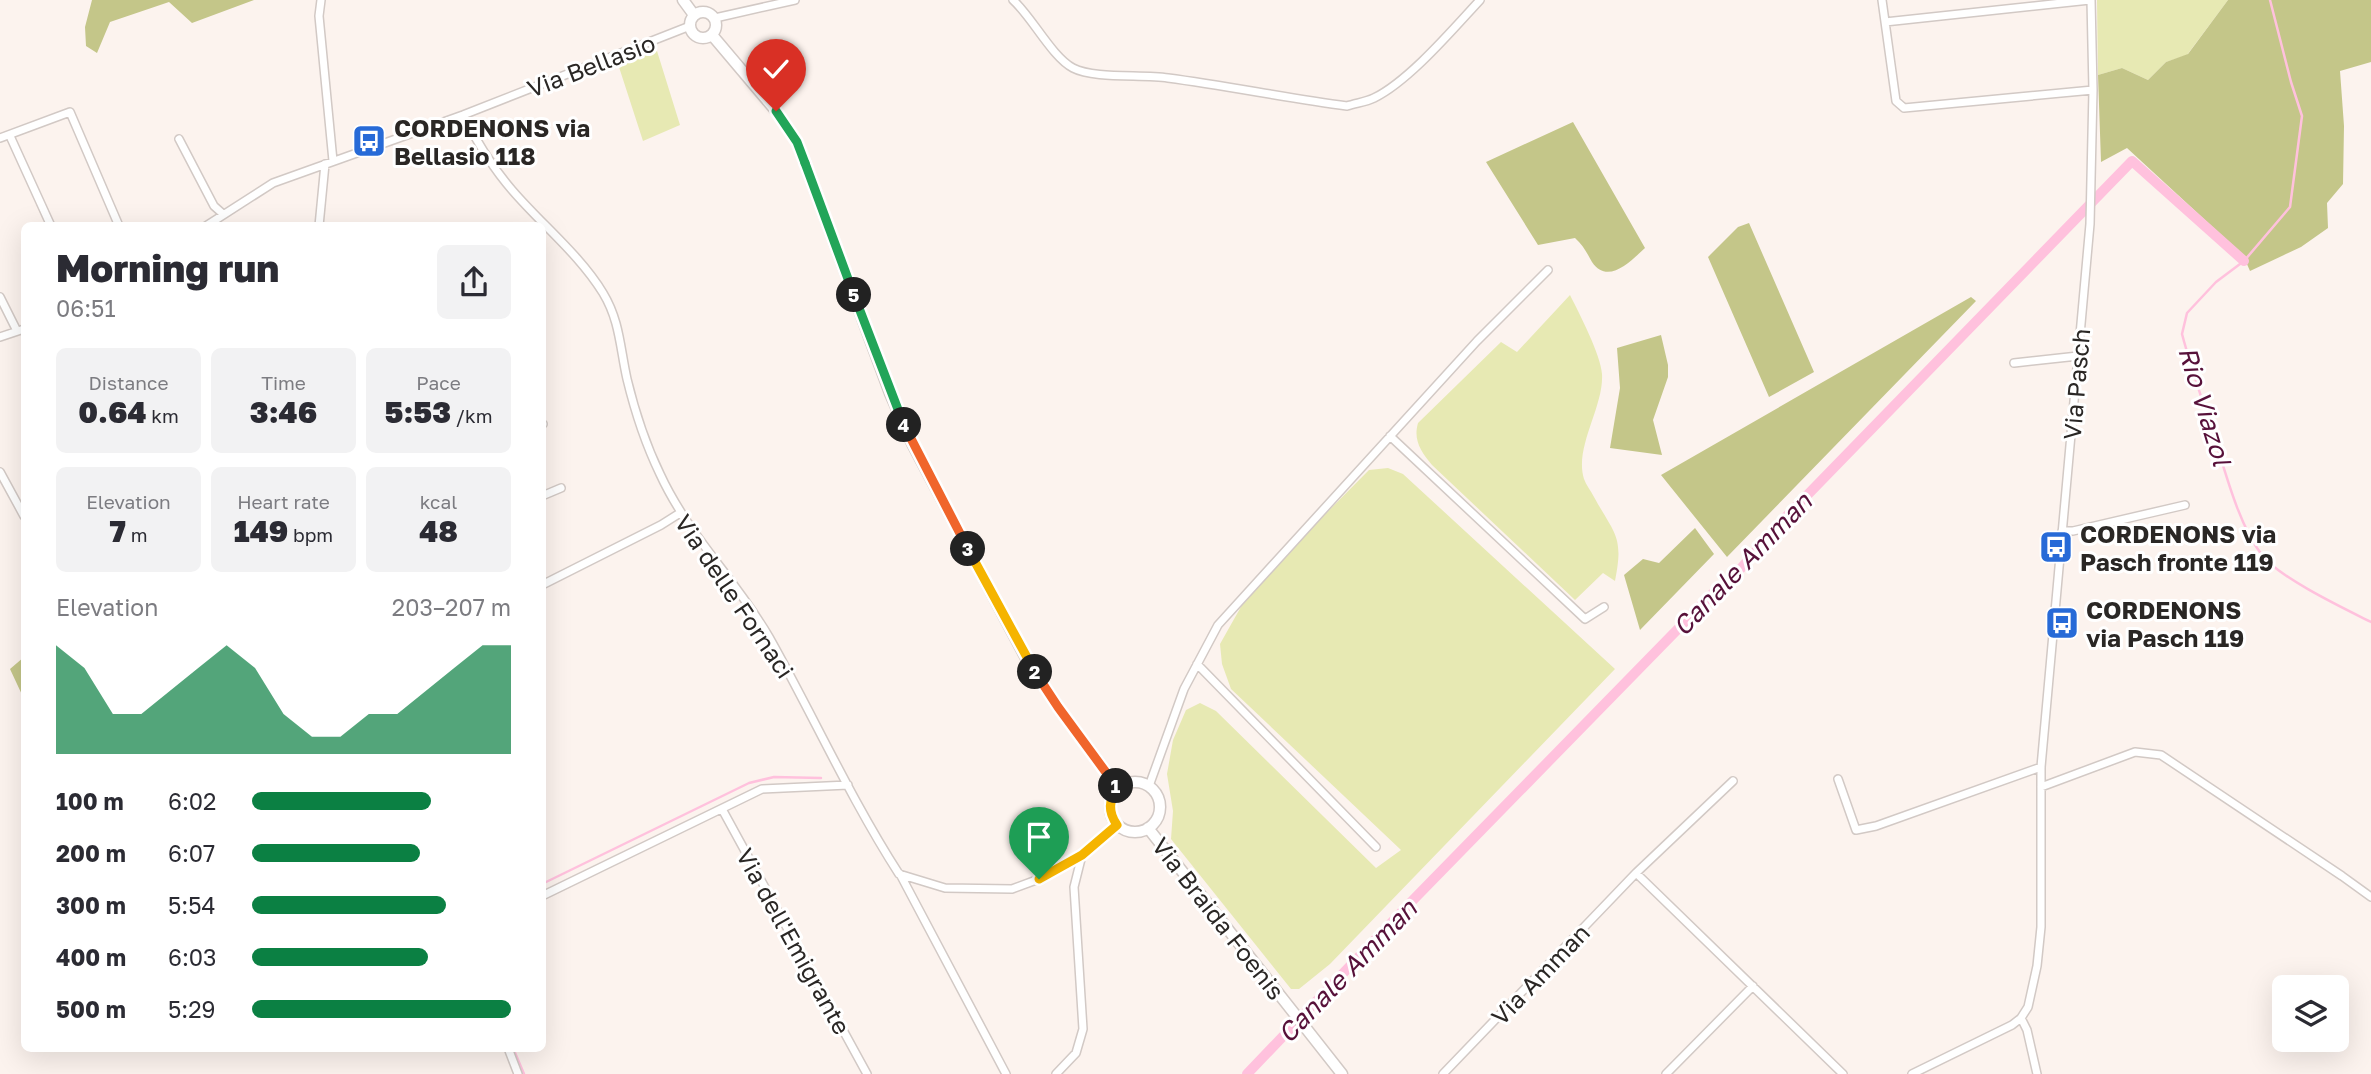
<!DOCTYPE html>
<meta charset="utf-8">
<style>
:root{--surface:#fff;--page:#f2f2f3;--text:#2b2b33;--muted:#7c7c81;--accent:#0b8043}
body{margin:0;font-family:"Golos Text",sans-serif;background:var(--page);color:var(--text);height:100vh;display:flex;flex-direction:column;font-size:26px;white-space:nowrap}
*{box-sizing:border-box;margin:0}
p{font-size:23px;color:var(--muted)}
.icon{flex:none;width:38px;height:38px;fill:none;stroke:currentColor;stroke-width:2;stroke-linecap:round;stroke-linejoin:round}
.map{position:relative;flex:1;overflow:hidden}
.side{position:absolute;left:21px;top:222px;width:525px;height:830px;display:flex;flex-direction:column;background:var(--surface);border-radius:10px;box-shadow:0 7px 28px #0002}
.side>*{flex:none}
.buttons{position:absolute;left:2272px;top:975px;display:grid;gap:14px}
.buttons a{display:grid;place-items:center;width:77px;height:77px;border-radius:10px;background:var(--surface);box-shadow:0 7px 28px #0002;font-size:35px}
.pin{position:absolute;display:grid;place-items:center;width:60px;height:60px;color:#fff;margin:-72px -30px;border-radius:50% 50% 50% 0;rotate:-45deg;box-shadow:0 0 7px #0007}
.pin .icon{rotate:45deg}
.km{position:absolute;width:35px;height:35px;margin:-18px;border-radius:50%;background:#222;color:#fff;font-size:19px;line-height:35px;text-align:center}
.round{display:grid;place-items:center;flex:none;width:74px;height:74px;border-radius:10px;background:var(--page)}
.head{display:flex;align-items:center;justify-content:space-between;height:119px;padding:0 35px}
h1{font-size:38px;font-weight:800;line-height:52px}
.figures{display:grid;grid-template-columns:repeat(3,1fr);gap:10px;height:119px;padding:7px 35px}
.figures div{display:grid;align-content:center;border-radius:10px;background:var(--page);text-align:center}
.figures b{font-size:30px;font-weight:800}
.figures small{font-size:19px;font-weight:400}
.figures p{font-size:19px}
.chart{height:196px;padding:14px 35px}
.chart p{display:flex;justify-content:space-between}
.chart svg{width:100%;height:126px;margin-top:7px;fill:var(--accent);opacity:.7}
ul{padding:0 35px;list-style:none;font-size:23px}
li{display:grid;grid-template-columns:112px 84px 1fr;align-items:center;height:52px}
li i{height:18px;border-radius:9px;background:var(--accent)}
.map>svg:first-child{display:block}
.green{fill:#e7e9b3}
.forest{fill:#c4c689}
.lines{fill:none;stroke-linecap:round;stroke-linejoin:round}
.stream{stroke:#ffc1dd;stroke-width:2.5}
.canal{stroke:#ffc1dd;stroke-width:10}
.minor-casing{stroke:#d2c9c5;stroke-width:10}
.tertiary-casing{stroke:#d2c9c5;stroke-width:13}
.minor{stroke:#fff;stroke-width:7}
.tertiary{stroke:#fff;stroke-width:10}
.split-1-casing{stroke:#fff;stroke-width:14}
.split-2-casing{stroke:#fff;stroke-width:14}
.split-3-casing{stroke:#fff;stroke-width:14}
.split-4-casing{stroke:#fff;stroke-width:14}
.split-5-casing{stroke:#fff;stroke-width:14}
.split-6-casing{stroke:#fff;stroke-width:14}
.split-7-casing{stroke:#fff;stroke-width:14}
.split-1{stroke:#f5b400;stroke-width:9}
.split-2{stroke:#f0652b;stroke-width:9}
.split-3{stroke:#f5b400;stroke-width:9}
.split-4{stroke:#f0652b;stroke-width:9}
.split-5{stroke:#22a559;stroke-width:9}
.split-6{stroke:#22a559;stroke-width:9}
.split-7{stroke:#22a559;stroke-width:9}
.labels{text-anchor:middle;dominant-baseline:central;stroke-width:6;stroke-linejoin:round;paint-order:stroke}
.street-label{font-size:24px;fill:#2a2725;stroke:#fff}
.poi-label{font-size:24px;font-weight:bold;fill:#2a2725;stroke:#fff;text-anchor:start}
.water-label{font-size:26px;font-style:italic;fill:#57113a;stroke:#fff}
</style>
<div class="map">
<svg width="2371" height="1074" viewBox="0 0 2371 1074">
<rect width="100%" height="100%" fill="#fcf3ee"/>
<path class="green" d="M2097,0H2228L2187,55L2166,62L2148,80L2122,68L2098,75Z
M657,51L680,125L643,141L618,64Z
M1570,295C1579,313 1601,355 1602,374C1604,407 1574,447 1584,479C1586,485 1591,491 1594,497C1615,535 1624,536 1615,581L1603,573L1575,600L1432,465C1421,452 1413,440 1418,423L1501,342L1517,352Z
M1388,468L1403,474L1615,669L1330,964L1299,989H1291L1171,839L1173,811L1167,774L1173,740L1186,710L1200,703L1216,711L1376,868L1401,850L1231,689L1222,664L1220,644L1251,589L1369,470Z"/>
<path class="forest" d="M92,0H254L192,23L169,2L110,22L97,53L86,46L85,27Z
M2228,0H2371V62L2340,71L2344,126L2343,184L2327,203L2328,228L2301,247L2250,271L2243,255L2127,148L2101,162L2098,75L2122,68L2148,80L2166,62L2188,54Z
M1573,122L1645,248C1632,260 1608,286 1592,262C1587,253 1583,245 1575,238L1538,245L1486,162Z
M1749,223L1814,372L1769,397L1708,257L1738,227Z
M1971,297L1976,301L1727,557L1661,475Z
M1661,335L1668,365V377L1653,420L1662,455L1610,448L1620,388L1617,348Z
M1695,528L1714,554L1640,630L1624,575L1643,559L1659,563Z
M24,657V699L10,669Z"/>
<g class="lines">
<path class="stream" d="M2270,0L2291,82L2302,116L2290,207L2244,261L2216,282L2187,313L2182,334C2191,368 2203,402 2214,436C2225,471 2239,526 2262,555C2278,577 2345,609 2371,622
M542,884L749,783L774,777L821,778
M513,1048L524,1074"/>
<path class="canal" d="M1247,1074L1415,898L1717,589L1736,574L1784,519L2132,161L2244,261"/>
<defs>
<path id="minor" d="M321,0L319,16L333,161
M1013,0C1032,17 1052,57 1073,68C1094,79 1142,74 1168,78C1228,86 1287,98 1347,106C1356,103 1366,102 1374,98C1409,81 1453,29 1480,0
M1882,0L1896,101L1904,108L2093,90
M715,18L795,0
M1885,22L2090,0
M463,115C477,142 492,167 512,190C542,225 579,254 603,293C620,321 620,348 627,379C635,412 645,443 660,474C688,535 736,580 769,637C813,715 850,798 899,874L945,888L1012,889L1039,879L1082,855L1117,825
M10,136L51,226
M0,138L70,112L119,226
M179,139L214,206L223,214
M206,226L273,183L463,115L690,26
M319,226L325,164
M0,297L17,331
M0,337L24,329
M2014,363L2078,356
M542,424H543
M1390,436L1585,619L1604,607
M0,472L24,516
M542,496L561,488
M2062,531H2073L2185,505
M542,585L661,525L680,513
M1197,664L1376,847
M1838,779L1856,830L1876,826L2041,767
M1149,786L1184,689L1218,625L1477,341L1548,270
M2041,787L2135,752L2161,755L2342,876L2371,897
M722,809L867,1074
M1636,873L1733,781
M900,874L1006,1074
M542,896L762,789L848,785
M2021,1018L2027,1030L2037,1074
M508,1048L518,1074
M1056,1074L1076,1053L1083,1029L1074,887L1082,855
M1443,1074L1636,873L1843,1074
M1666,1074L1753,986
M1912,1074L2012,1025L2021,1018L2028,1007L2037,966L2041,927V767L2090,224L2093,90L2091,0"/>
<path id="tertiary" d="M683,0L694,15
M690 25a13 13 0 1 1 26 0a13 13 0 1 1-26 0Z
M712,35L777,112L797,142L890,393L913,445L1026,658L1058,707L1118,788
M1110 807a25 25 0 1 1 50 0a25 25 0 1 1-50 0Z
M1148,828L1342,1074"/>
</defs>
<use href="#minor" class="minor-casing"/>
<use href="#tertiary" class="tertiary-casing"/>
<use href="#minor" class="minor"/>
<use href="#tertiary" class="tertiary"/>
</g>
<g class="lines">
<defs>
<path id="split-1" d="M1039,879L1082,855L1117,825C1108,812 1108,800 1118,788L1116,786"/>
<path id="split-2" d="M1035,672L1058,707L1116,786"/>
<path id="split-3" d="M968,549L1035,672"/>
<path id="split-4" d="M904,425L968,549"/>
<path id="split-5" d="M854,295L904,425"/>
<path id="split-6" d="M805,163L854,295"/>
<path id="split-7" d="M776,111L797,142L805,163"/>
</defs>
<use href="#split-1" class="split-1-casing"/>
<use href="#split-2" class="split-2-casing"/>
<use href="#split-3" class="split-3-casing"/>
<use href="#split-4" class="split-4-casing"/>
<use href="#split-5" class="split-5-casing"/>
<use href="#split-6" class="split-6-casing"/>
<use href="#split-7" class="split-7-casing"/>
<use href="#split-1" class="split-1"/>
<use href="#split-2" class="split-2"/>
<use href="#split-3" class="split-3"/>
<use href="#split-4" class="split-4"/>
<use href="#split-5" class="split-5"/>
<use href="#split-6" class="split-6"/>
<use href="#split-7" class="split-7"/>
</g>
<defs>
<symbol id="bus-square" viewBox="-11 -11 22 22"><rect x="-9" y="-9" width="18" height="18" rx="4" fill="#276ad7" stroke="#fff"/><path d="M-5-6H5V4H4V6H2V4H-2V6H-4V4H-5ZM-3.5-4V0h7V-4ZM-3.5 1.2v1.5H-2V1.2ZM2 1.2v1.5H3.5V1.2Z" fill="#fff"/></symbol>
</defs>
<g fill-rule="evenodd">
<use href="#bus-square" x="350" y="122" width="38" height="38"/>
<use href="#bus-square" x="2037" y="528" width="38" height="38"/>
<use href="#bus-square" x="2043" y="604" width="38" height="38"/>
</g>
<g class="labels">
<g class="street-label">
<text transform="translate(591 65) rotate(-21)">Via Bellasio</text>
<text transform="translate(2076 384) rotate(-85)">Via Pasch</text>
<text transform="translate(735 596) rotate(56)">Via delle Fornaci</text>
<text transform="translate(1219 918) rotate(52)">Via Braida Foenis</text>
<text transform="translate(794 941) rotate(61)">Via dell'Emigrante</text>
<text transform="translate(1540 974) rotate(-46)">Via Amman</text>
</g>
<g class="poi-label">
<text x="394" y="127">CORDENONS via<tspan x="394" dy="28">Bellasio 118</tspan></text>
<text x="2080" y="533">CORDENONS via<tspan x="2080" dy="28">Pasch fronte 119</tspan></text>
<text x="2086" y="609">CORDENONS<tspan x="2086" dy="28">via Pasch 119</tspan></text>
</g>
<g class="water-label">
<text transform="translate(2205 406) rotate(73)">Rio Viazol</text>
<text transform="translate(1742 564) rotate(-46)">Canale Amman</text>
<text transform="translate(1347 971) rotate(-46)">Canale Amman</text>
</g>
</g>
</svg>
<div class="buttons">
<a><svg class="icon" aria-label="layers" viewBox="0 0 24 24"><path d="M12 4l9 5-9 5-9-5zM3 14l9 5 9-5"/></svg></a>
</div>
<div class="pin" style="left:1039px;top:879px;background:#1e9e55"><svg class="icon" aria-label="arrive" viewBox="0 0 24 24"><path d="M6 21V4h12l-3 4 3 4H6"/></svg></div>
<div class="pin" style="left:776px;top:111px;background:#d93025"><svg class="icon" aria-label="check" viewBox="0 0 24 24"><path d="M5 12l5 5 9-10"/></svg></div>
<b class="km" style="left:1116px;top:786px">1</b>
<b class="km" style="left:1035px;top:672px">2</b>
<b class="km" style="left:968px;top:549px">3</b>
<b class="km" style="left:904px;top:425px">4</b>
<b class="km" style="left:854px;top:295px">5</b>
<section class="side">
<div class="head"><div><h1>Morning run</h1><p>06:51</p></div><a class="round"><svg class="icon" aria-label="share" viewBox="0 0 24 24"><path d="M12 15V3M7 8l5-5 5 5M5 13v7h14v-7"/></svg></a></div>
<div class="figures">
<div><p>Distance</p><b>0.64<small> km</small></b></div>
<div><p>Time</p><b>3:46</b></div>
<div><p>Pace</p><b>5:53<small> /km</small></b></div>
</div>
<div class="figures">
<div><p>Elevation</p><b>7<small> m</small></b></div>
<div><p>Heart rate</p><b>149<small> bpm</small></b></div>
<div><p>kcal</p><b>48</b></div>
</div>
<div class="chart"><p><span>Elevation</span>203–207 m</p>
<svg viewBox="0 0 160 44" preserveAspectRatio="none"><path d="M0 44V6L10 14L20 30L30 30L40 22L50 14L60 6L70 14L80 30L90 38L100 38L110 30L120 30L130 22L140 14L150 6L160 6V44z"/></svg>
</div>
<ul>
<li><b>100 m</b>6:02<i style="width:69%"></i></li>
<li><b>200 m</b>6:07<i style="width:65%"></i></li>
<li><b>300 m</b>5:54<i style="width:75%"></i></li>
<li><b>400 m</b>6:03<i style="width:68%"></i></li>
<li><b>500 m</b>5:29<i style="width:100%"></i></li>
</ul>
</section>
</div>
